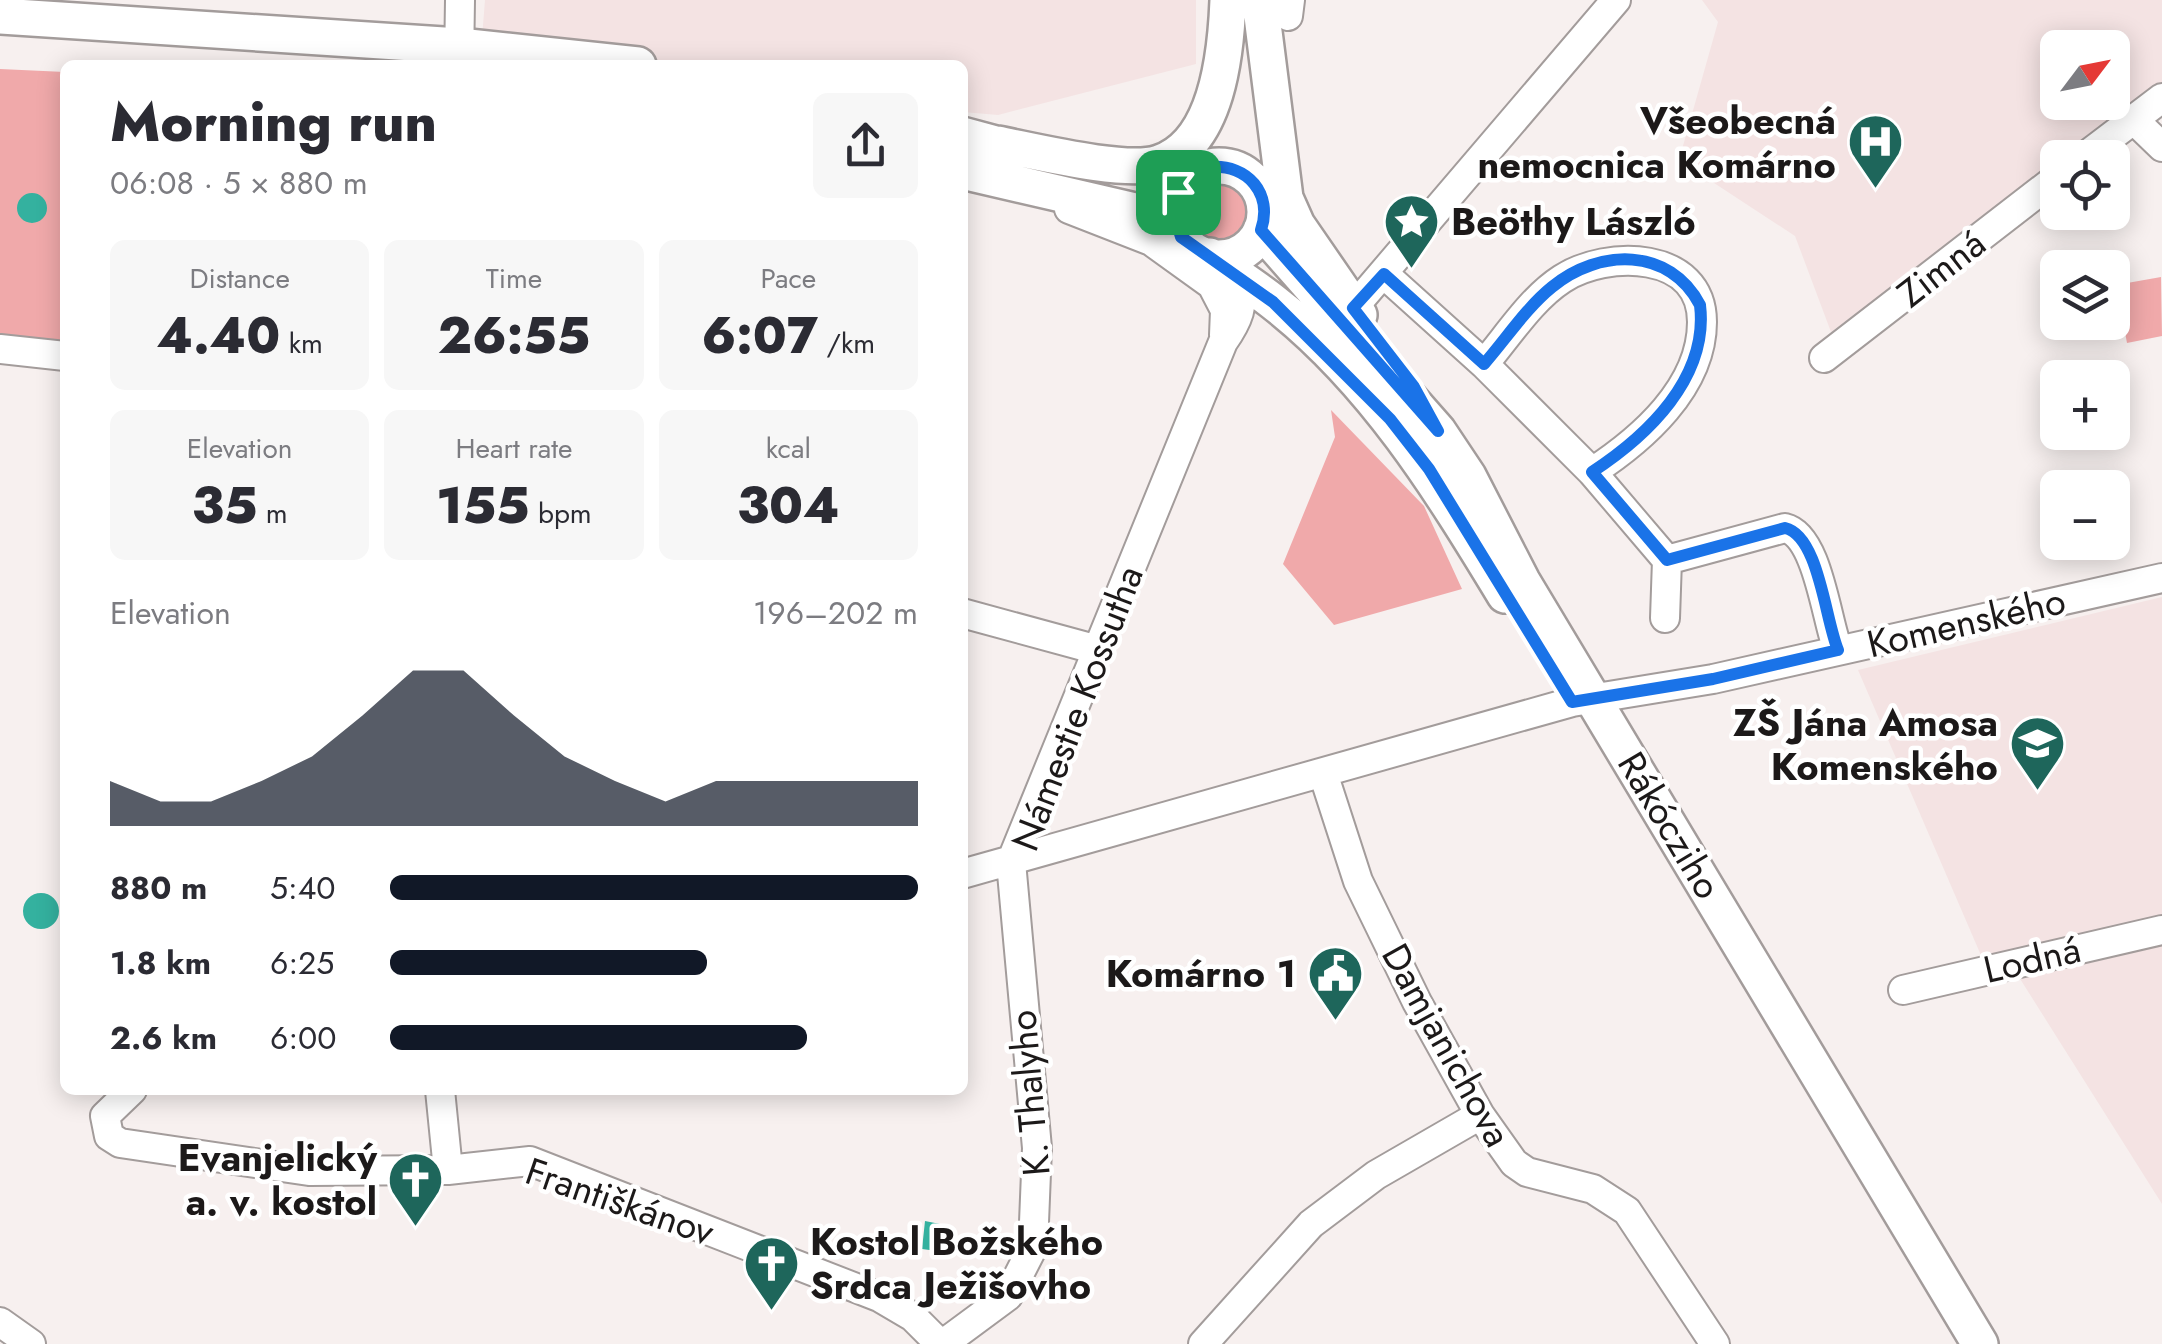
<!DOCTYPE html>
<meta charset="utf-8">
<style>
:root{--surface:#fff;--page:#f7f7f7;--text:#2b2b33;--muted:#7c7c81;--accent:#111827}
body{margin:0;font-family:Jost,sans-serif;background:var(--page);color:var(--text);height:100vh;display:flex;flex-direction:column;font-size:38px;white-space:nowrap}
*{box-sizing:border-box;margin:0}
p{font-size:32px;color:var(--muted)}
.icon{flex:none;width:55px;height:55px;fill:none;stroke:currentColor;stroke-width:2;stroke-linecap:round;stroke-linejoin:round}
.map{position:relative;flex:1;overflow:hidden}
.sheet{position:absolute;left:60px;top:60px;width:908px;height:1035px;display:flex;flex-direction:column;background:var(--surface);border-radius:15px;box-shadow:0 5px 25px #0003}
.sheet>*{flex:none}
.needle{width:65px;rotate:58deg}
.buttons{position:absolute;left:2040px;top:30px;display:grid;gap:20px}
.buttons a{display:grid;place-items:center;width:90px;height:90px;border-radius:15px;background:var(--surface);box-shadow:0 5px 25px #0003;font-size:50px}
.pin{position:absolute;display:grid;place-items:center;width:85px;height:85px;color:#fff;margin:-42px;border-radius:20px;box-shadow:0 5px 15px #0006}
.round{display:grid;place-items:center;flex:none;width:105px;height:105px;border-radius:15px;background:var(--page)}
.headline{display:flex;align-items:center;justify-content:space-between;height:170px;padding:0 50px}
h1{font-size:55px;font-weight:800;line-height:75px}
.metrics{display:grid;grid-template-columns:repeat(3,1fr);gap:15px;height:170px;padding:10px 50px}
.metrics div{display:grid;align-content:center;border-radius:15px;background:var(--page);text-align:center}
.metrics b{font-size:50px;font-weight:800}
.metrics small{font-size:28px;font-weight:400}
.metrics p{font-size:28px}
.chart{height:280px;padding:20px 50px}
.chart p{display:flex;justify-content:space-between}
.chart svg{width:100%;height:180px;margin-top:10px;fill:var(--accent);opacity:.7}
ul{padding:0 50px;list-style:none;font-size:32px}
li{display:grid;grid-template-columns:160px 120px 1fr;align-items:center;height:75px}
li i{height:25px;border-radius:12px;background:var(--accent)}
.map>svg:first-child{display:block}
.built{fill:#f4e3e3;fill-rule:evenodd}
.green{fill:#f0a9aa}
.water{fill:#34b19f}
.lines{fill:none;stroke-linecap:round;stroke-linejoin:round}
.minor-casing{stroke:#a39c9b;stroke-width:32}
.major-casing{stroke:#a39c9b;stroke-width:40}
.minor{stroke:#fff;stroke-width:28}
.major{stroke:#fff;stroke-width:35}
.route-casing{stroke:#fff;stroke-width:20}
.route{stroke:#1a73e8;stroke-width:12}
.labels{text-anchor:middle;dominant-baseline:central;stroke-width:9;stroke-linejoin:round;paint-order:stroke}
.poi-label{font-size:38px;font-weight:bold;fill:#1c1919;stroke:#fff;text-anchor:end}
.street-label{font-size:38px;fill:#1c1919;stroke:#fff}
</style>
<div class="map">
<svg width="2162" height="1344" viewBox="0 0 2162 1344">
<rect width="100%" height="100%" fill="#f7f0ef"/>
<path class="built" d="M485,0H1196V64L998,115L963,112L962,65H634L482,38Z
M1702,0H2162V86L2067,157L2058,158L2057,165L1831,332L1795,236L1679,160L1718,22ZM2058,48H2112V102H2058Z
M2162,597V916L1983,960L1858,670Z
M2162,941V1204L2017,974Z"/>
<path class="green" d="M0,69L65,72V342L0,336Z
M1182 211a37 37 0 1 1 74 0a37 37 0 1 1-74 0Z
M2161,277L2162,336L2127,343L2116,285Z
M1331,410L1424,506L1462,589L1334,625L1283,564L1335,437Z"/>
<path class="water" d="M17 208a15 15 0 1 1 30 0a15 15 0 1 1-30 0Z
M23 911a18 18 0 1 1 36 0a18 18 0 1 1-36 0Z
M925,1221L940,1224L937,1251L922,1249Z"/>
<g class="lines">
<defs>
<path id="minor" d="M1288,16L1290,0
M459,65L460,0
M2133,119L2162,147
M2083,158L2162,98
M1069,209L1151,241L1212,285L1225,310L1224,335
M1384,274L1484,364L1592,472L1667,560
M1353,308L1616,0
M0,349L65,356
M1824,358L2058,177
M1484,364C1508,336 1531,299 1562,279C1606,250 1702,250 1702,322C1702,388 1641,440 1592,472
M1667,560L1785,528C1818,536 1826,619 1838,650
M962,613L1098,650
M1665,618L1667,560
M1323,773L1358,881L1417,1002L1480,1115L1514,1163L1527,1172L1593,1189L1627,1211L1715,1344
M962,874L1572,702L1713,679L2162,578
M1903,990L2162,930
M132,1090L105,1116L109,1136L120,1143L309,1171L448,1170L530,1161L879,1297L913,1317L940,1344
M440,1090L448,1170
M0,1322L31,1344
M943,1344L1008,1296L1033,1247L1037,1148L1011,862L1223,342C1238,321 1245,305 1239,279
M1203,1344L1311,1224L1376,1175L1480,1115"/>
<path id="major" d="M1260,0L1285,198L1297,225L1359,315
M0,16L459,46L638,65
M962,135L1018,150
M997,144C1034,151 1126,174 1159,163C1218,144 1226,52 1228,0
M1173 212a46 46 0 1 1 92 0a46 46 0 1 1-92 0Z
M962,171L1174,220
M1261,230L1438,431L1468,476L1522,581L1980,1344
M1210,256C1230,272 1252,285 1272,301C1373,379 1440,488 1505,595"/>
</defs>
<use href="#minor" class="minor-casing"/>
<use href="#major" class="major-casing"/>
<use href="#minor" class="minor"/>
<use href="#major" class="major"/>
</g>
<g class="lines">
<defs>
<path id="route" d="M1210,167C1248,164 1273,194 1261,230L1438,431L1414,387L1353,308L1384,274L1484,364C1506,339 1526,308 1552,287C1599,248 1670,247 1700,305C1709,378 1647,436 1592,472L1667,560L1785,528C1819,536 1825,619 1838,650L1713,679L1572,702L1429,469L1390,419L1273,302L1181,237L1174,213L1178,192L1194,174Z"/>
</defs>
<use href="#route" class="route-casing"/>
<use href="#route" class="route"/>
</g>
<defs>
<symbol id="hospital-pin" viewBox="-11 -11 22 30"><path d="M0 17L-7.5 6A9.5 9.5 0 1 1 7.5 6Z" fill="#1e665b" stroke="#fff"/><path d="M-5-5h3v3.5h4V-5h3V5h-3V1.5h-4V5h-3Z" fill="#fff"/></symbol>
<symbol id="sight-pin" viewBox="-11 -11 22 30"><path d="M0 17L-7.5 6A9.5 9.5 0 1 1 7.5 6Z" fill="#1e665b" stroke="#fff"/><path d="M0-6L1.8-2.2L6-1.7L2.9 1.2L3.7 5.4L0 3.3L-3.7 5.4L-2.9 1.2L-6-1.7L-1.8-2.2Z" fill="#fff"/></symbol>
<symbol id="school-pin" viewBox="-11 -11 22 30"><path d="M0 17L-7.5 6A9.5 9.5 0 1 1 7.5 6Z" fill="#1e665b" stroke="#fff"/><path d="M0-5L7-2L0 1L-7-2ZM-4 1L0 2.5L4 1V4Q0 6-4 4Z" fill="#fff"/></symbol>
<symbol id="civic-pin" viewBox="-11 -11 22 30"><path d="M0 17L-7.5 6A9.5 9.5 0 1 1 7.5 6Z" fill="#1e665b" stroke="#fff"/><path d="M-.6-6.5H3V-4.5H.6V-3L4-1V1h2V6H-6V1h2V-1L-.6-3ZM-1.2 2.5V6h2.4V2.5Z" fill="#fff"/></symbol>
<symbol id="church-pin" viewBox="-11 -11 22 30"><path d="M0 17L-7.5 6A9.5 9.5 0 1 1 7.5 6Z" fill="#1e665b" stroke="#fff"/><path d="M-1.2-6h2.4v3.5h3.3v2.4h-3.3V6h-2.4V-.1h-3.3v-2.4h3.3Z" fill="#fff"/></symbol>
</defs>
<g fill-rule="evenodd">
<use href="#hospital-pin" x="1844" y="110" width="63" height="86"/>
<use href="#sight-pin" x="1380" y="190" width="63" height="86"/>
<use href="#school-pin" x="2006" y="712" width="63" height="86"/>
<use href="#civic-pin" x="1304" y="942" width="63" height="86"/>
<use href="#church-pin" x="384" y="1148" width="63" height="86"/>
<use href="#church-pin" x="740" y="1232" width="63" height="86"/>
</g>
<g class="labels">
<g class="poi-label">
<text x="1836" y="120">Všeobecná<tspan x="1836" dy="44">nemocnica Komárno</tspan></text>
<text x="1451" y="221" text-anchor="start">Beöthy László</text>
<text x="1998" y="722">ZŠ Jána Amosa<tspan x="1998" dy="44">Komenského</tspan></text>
<text x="1296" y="973">Komárno 1</text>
<text x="377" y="1157">Evanjelický<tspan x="377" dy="44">a. v. kostol</tspan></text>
<text x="810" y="1241" text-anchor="start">Kostol Božského<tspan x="810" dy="44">Srdca Ježišovho</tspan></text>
</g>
<g class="street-label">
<text transform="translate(1941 268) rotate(-38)">Zimná</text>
<text transform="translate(1966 622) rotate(-13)">Komenského</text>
<text transform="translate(1077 708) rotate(-69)">Námestie Kossutha</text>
<text transform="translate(1670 825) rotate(59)">Rákócziho</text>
<text transform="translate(2032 959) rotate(-13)">Lodná</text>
<text transform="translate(1447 1045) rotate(61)">Damjanichova</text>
<text transform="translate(1029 1093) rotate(-95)">K. Thalyho</text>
<text transform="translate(620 1201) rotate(19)">Františkánov</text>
</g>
</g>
</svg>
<div class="buttons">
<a><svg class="needle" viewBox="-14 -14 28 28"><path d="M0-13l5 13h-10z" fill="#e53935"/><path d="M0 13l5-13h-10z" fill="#7c7c81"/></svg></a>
<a><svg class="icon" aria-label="locate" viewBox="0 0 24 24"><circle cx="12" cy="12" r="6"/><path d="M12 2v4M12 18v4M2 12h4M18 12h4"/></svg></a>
<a><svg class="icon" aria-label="layers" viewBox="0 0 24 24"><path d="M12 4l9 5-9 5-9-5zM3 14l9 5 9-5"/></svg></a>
<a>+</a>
<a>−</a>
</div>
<div class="pin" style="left:1178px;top:192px;background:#1e9e55"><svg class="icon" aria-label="arrive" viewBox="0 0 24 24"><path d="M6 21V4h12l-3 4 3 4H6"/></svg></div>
<section class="sheet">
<div class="headline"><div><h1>Morning run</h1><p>06:08 · 5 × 880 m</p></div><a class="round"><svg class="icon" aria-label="share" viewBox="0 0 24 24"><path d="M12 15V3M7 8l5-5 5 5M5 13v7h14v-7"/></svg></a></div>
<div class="metrics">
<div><p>Distance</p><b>4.40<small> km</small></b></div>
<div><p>Time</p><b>26:55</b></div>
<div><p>Pace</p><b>6:07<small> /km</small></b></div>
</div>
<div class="metrics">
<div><p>Elevation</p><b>35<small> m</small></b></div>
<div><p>Heart rate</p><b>155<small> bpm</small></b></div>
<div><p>kcal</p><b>304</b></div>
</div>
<div class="chart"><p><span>Elevation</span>196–202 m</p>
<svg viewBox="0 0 160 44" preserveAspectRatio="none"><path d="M0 44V33L10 38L20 38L30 33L40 27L50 17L60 6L70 6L80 17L90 27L100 33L110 38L120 33L130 33L140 33L150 33L160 33V44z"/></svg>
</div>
<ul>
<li><b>880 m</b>5:40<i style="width:100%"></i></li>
<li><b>1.8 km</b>6:25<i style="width:60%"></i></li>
<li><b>2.6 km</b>6:00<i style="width:79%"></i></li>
</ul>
</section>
</div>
